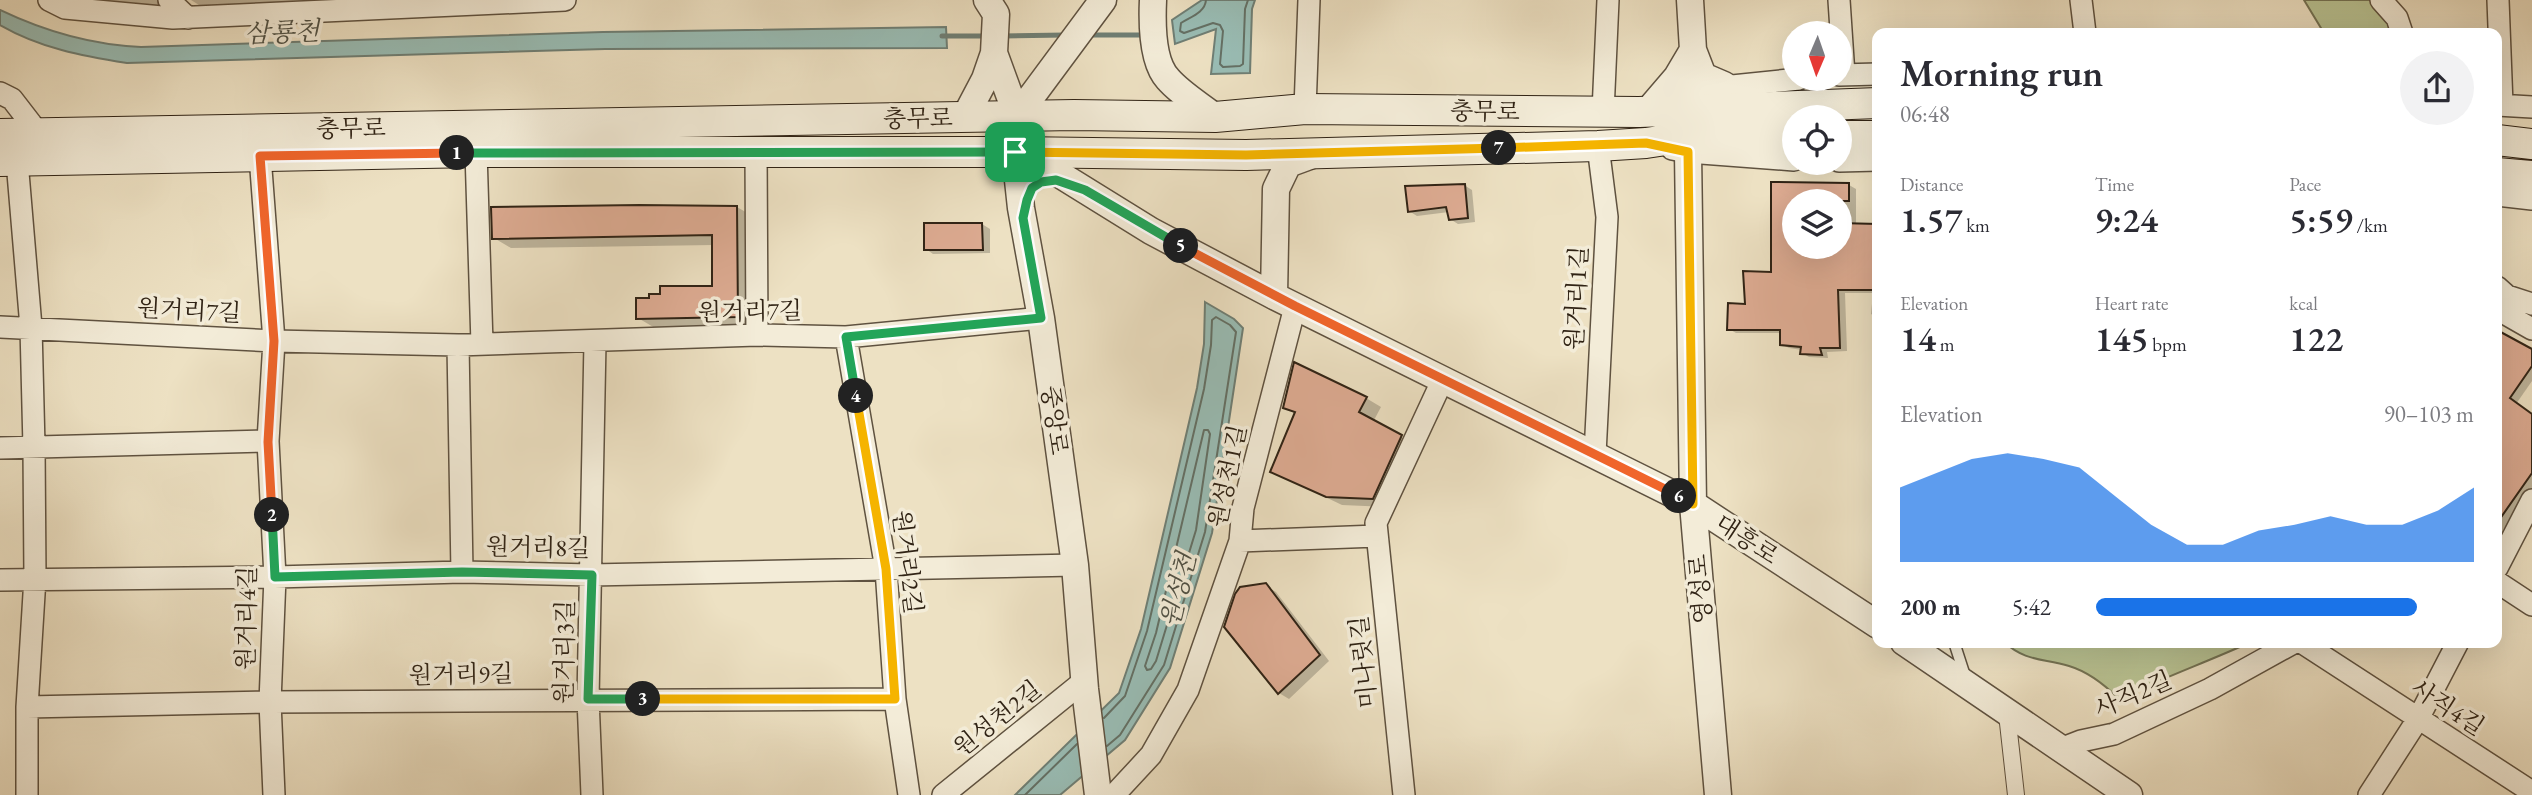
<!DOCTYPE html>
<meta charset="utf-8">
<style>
:root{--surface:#fff;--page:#f2f2f3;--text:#2b2b33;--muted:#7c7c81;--accent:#1a73e8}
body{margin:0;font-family:"EB Garamond","Noto Serif KR",serif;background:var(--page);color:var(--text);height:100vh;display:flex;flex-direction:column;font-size:26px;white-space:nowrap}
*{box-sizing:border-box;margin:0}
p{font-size:23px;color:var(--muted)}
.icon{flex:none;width:38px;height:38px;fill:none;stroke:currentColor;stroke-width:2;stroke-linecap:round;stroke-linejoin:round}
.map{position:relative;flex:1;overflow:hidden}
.drawer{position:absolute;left:1872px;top:28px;width:630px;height:620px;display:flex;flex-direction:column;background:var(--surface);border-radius:14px;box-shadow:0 7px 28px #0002}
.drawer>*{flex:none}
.needle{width:46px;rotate:182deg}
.tools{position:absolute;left:1782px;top:21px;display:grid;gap:14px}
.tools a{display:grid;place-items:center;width:70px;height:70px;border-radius:50%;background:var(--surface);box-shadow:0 7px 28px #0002;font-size:35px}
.pin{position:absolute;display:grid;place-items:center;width:60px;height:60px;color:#fff;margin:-30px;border-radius:14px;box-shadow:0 4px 10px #0006}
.km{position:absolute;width:35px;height:35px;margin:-18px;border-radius:50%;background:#222;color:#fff;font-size:19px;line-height:35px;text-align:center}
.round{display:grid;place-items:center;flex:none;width:74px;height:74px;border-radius:37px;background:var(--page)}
.overview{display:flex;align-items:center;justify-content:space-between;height:119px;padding:0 28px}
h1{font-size:38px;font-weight:600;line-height:52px}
.figures{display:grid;grid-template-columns:repeat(3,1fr);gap:10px;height:119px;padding:7px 28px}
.figures div{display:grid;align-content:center}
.figures b{font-size:35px;font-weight:600}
.figures small{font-size:19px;font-weight:400}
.figures p{font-size:19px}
.chart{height:196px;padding:14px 28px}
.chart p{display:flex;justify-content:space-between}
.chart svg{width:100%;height:126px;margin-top:7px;fill:var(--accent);opacity:.7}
ul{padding:0 28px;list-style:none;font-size:23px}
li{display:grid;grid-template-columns:112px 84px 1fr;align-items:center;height:52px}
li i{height:18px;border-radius:9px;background:var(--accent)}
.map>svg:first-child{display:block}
.green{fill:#b9c393;stroke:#747354;stroke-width:2}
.water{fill:#99bdb5;stroke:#6f7f75;stroke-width:2}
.shadow{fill:#0003;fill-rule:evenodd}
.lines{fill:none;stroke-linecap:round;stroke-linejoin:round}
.shore{stroke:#647065;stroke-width:2}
.stream{stroke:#6f7f75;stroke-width:5}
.building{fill:#ddab92;stroke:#302315;stroke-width:2}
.service-casing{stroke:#5f5240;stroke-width:13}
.pedestrian-casing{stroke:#5f5240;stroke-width:18}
.minor-casing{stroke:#5f5240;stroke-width:24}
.tertiary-casing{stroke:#5f5240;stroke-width:29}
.secondary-casing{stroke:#302315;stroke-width:32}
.service{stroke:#f3ecd8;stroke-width:10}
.pedestrian{stroke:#f3ecd8;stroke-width:16}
.minor{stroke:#f3ecd8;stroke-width:21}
.tertiary{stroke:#f3ecd8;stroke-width:26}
.secondary{stroke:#f3ecd8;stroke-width:30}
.split-1-casing{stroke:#fff;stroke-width:14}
.split-2-casing{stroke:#fff;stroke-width:14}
.split-3-casing{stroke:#fff;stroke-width:14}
.split-4-casing{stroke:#fff;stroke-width:14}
.split-5-casing{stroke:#fff;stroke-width:14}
.split-6-casing{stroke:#fff;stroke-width:14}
.split-7-casing{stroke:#fff;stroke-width:14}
.split-8-casing{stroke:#fff;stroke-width:14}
.split-1{stroke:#22a559;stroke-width:9}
.split-2{stroke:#f0652b;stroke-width:9}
.split-3{stroke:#22a559;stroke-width:9}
.split-4{stroke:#f5b400;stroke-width:9}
.split-5{stroke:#22a559;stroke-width:9}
.split-6{stroke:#f0652b;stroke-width:9}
.split-7{stroke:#f5b400;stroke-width:9}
.split-8{stroke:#f5b400;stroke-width:9}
.labels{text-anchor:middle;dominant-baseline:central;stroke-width:7;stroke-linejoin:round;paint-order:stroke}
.street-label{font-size:24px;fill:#302315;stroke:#f3ecd8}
.water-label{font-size:26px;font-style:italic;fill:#505145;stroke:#f3ecd8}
</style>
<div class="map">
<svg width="2532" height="795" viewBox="0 0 2532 795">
<rect width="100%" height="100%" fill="#ede1c3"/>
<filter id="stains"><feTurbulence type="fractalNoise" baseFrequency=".00286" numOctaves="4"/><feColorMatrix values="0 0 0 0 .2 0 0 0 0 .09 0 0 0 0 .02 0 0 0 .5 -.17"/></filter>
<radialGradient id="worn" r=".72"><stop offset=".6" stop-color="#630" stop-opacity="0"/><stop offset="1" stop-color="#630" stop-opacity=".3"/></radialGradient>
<path class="green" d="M2304,0H2370L2390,20L2391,33H2324Z
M2004,642H2251C2207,662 2162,678 2119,699C2105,685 2089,672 2069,666C2043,658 2026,662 2004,642Z"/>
<path class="water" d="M1202,0H1255L1252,9L1250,73L1211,74L1216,29L1175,44L1172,20Z
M0,10C46,32 91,45 141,47L603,32L946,27L947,48L605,49L127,63C82,56 40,48 0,25Z
M1205,302L1234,319L1243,328L1212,533L1170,668L1125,740L1060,795H1015L1119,693L1141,629L1197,388L1204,344Z"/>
<path class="shadow" d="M80,0H159L168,9Z
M191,0H356L207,10Z
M1773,184L1849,185L1856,189V225L1878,226V318L1871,314L1873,293H1845L1847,351L1827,352L1828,358L1809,357L1802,353V350L1789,348L1781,344L1782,333H1736L1729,329L1773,274ZM1794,201H1839V247H1794Z
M1464,185L1472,190L1475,222L1458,224L1450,219L1449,212L1417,216L1409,211Z
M737,207L754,217L755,326L655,328L638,318L651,300L714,287V245L511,248L494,238Z
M982,224L990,229V253L933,254L926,249Z
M2497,332L2532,351V381L2516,404L2532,415V488L2503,530L2507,533L2497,546Z
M1366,398L1381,407L1373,422L1416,446L1388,507L1342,505L1273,472L1296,414L1285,407Z
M1265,585L1276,592L1329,661L1289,699L1279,693Z"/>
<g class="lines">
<path class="shore" d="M1206,0C1205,13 1190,17 1181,23L1180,31L1184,33L1213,23L1220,25L1223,31L1220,64L1223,67L1240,66L1243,64L1245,9L1248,0
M1204,430H1208L1210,434L1196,530L1156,661L1151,669L1147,670L1145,666L1156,633Z
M1104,718L1125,696L1147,631L1204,389L1211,345L1212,320L1216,317L1230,325L1236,332L1205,532L1184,600L1164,665L1120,735L1107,746
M1025,795L1077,744"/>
<path class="stream" d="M1089,35H1146
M942,36H988
M1002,36L1065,35"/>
</g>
<path class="building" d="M1771,182L1849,183V201H1794V247H1839V223L1878,224V290H1838L1840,348H1820L1822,355L1800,354L1801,347L1780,345V330H1727L1728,303L1745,304L1743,271L1771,272Z
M1465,184L1468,218L1449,220L1446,207L1408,212L1405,186Z
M639,205L737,206L738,317L636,319V298H649V294H660V286H712V235L492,239L491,207Z
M924,223H982L983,250H924Z
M2497,330L2532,349V366L2510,398L2532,414V473L2497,523Z
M1294,362L1367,397L1359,412L1402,435L1373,499L1326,497L1270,472L1295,412L1283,408Z
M1266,583L1320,655L1278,694L1224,627L1235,594L1240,587Z"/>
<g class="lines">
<defs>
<path id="service" d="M1954,642L1966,679"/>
<path id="pedestrian" d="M2007,714L2016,795"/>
<path id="minor" d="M49,0L65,8L173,18L565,0
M169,0L188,18
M1839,0L1844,75
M2081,0L2085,33
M2381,0L2397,18L2402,33
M2498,0L2502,105
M1839,75L1878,74
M0,93L12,99L39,134
M1654,104L1693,90L1799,79
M2497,105L2532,107
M1305,109L1309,0
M1603,112L1608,0
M1672,149L1688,152L1794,160
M476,152L482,344
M756,152L757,335
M260,156L274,341L268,441L275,577L270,702L274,795
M17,161L31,327L34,447L35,578L27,707V795
M1839,161L1878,160
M2497,195L2532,199
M2497,287L2507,296L2532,304
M2497,309L2532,329
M0,327L274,341L458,345L757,335L846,337L1041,318
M846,337L886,569L895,699L909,795
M458,345L462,572
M0,448L268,441
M1595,454L1607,217L1598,146
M1240,541L1377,536
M2497,568L2532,500
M0,580L275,577L462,572L591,575L1075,565
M2497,582L2532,605
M2301,642L2532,792
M27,707L270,702L895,699
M2063,748L2081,741L2114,734L2210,689L2295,642
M592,795L588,699L595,342
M943,795L1084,681
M1114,795L1151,755L1188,690L1240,541L1243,508L1295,307
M1404,795L1376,523L1443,379
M2369,795L2418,719L2458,642"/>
<path id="tertiary" d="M987,0L996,14L994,53L1017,116
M1153,0C1152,22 1152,62 1168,79C1181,94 1200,105 1215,117
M1690,0L1693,50L1703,76L1724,85
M1653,105L1677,77L1693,50
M965,117L985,79L994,53
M1015,152L1059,174L1151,231L1274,296L1693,504L1878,625
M1688,152L1693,504L1718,795
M1274,296L1276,189L1288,164L1318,153
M1904,642L2129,795
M1098,795L1085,689L1075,565L1041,318L1021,208L1015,152L1017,116L1103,0"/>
<path id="secondary" d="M0,134L1074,115L1215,117L1305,109L1639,112L1878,103
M1839,136H1878
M2497,140L2532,144
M0,161L476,152H1015L1246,155L1598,146L1646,143L1699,135H1794
M2497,173L2532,176"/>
</defs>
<use href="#service" class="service-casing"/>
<use href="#pedestrian" class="pedestrian-casing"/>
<use href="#minor" class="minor-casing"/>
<use href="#tertiary" class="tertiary-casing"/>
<use href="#secondary" class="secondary-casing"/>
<use href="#service" class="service"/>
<use href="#pedestrian" class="pedestrian"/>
<use href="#minor" class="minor"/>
<use href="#tertiary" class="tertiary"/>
<use href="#secondary" class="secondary"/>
</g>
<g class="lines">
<defs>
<path id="split-1" d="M457,153L1015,152"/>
<path id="split-2" d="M272,515L268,442L274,341L260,156L457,153"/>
<path id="split-3" d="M272,515L275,577L462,572L592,575L588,699H643"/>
<path id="split-4" d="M643,699H895L886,569L856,396"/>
<path id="split-5" d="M856,396L846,337L1041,318L1023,218L1027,200L1032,188L1041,182L1056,180L1085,190L1181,246"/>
<path id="split-6" d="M1181,246L1295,306L1679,496"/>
<path id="split-7" d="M1499,148L1646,143L1688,152L1693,504L1679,496"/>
<path id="split-8" d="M1015,152L1246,155L1499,148"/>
</defs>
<use href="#split-1" class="split-1-casing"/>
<use href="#split-2" class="split-2-casing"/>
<use href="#split-3" class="split-3-casing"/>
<use href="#split-4" class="split-4-casing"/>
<use href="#split-5" class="split-5-casing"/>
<use href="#split-6" class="split-6-casing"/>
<use href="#split-7" class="split-7-casing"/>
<use href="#split-8" class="split-8-casing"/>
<use href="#split-1" class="split-1"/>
<use href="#split-2" class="split-2"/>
<use href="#split-3" class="split-3"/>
<use href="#split-4" class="split-4"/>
<use href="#split-5" class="split-5"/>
<use href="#split-6" class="split-6"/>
<use href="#split-7" class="split-7"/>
<use href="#split-8" class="split-8"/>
</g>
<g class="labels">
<g class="street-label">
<text transform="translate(1485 111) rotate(1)">충무로</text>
<text transform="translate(918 118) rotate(-1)">충무로</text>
<text transform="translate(351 128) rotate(-1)">충무로</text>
<text transform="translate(1576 298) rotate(-87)">원거리1길</text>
<text transform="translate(189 310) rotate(3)">원거리7길</text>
<text transform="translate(750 311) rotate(-1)">원거리7길</text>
<text transform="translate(1055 420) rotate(82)">중앙로</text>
<text transform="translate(1227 476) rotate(-78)">원성천1길</text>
<text transform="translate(1747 539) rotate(33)">대흥로</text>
<text transform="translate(538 547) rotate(1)">원거리8길</text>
<text transform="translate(908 562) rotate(83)">원거리2길</text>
<text transform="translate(1700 589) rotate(-95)">영성로</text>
<text transform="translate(246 618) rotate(-89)">원거리4길</text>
<text transform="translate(564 652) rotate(-89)">원거리3길</text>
<text transform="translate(1363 662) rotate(-96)">미나릿길</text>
<text transform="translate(461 674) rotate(-1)">원거리9길</text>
<text transform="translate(2133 694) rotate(-23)">사직2길</text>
<text transform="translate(2448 707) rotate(33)">사직4길</text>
<text transform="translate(997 718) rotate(-39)">원성천2길</text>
</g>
<g class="water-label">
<text transform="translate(282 32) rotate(-2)">삼룡천</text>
<text transform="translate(1178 590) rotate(-76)">원성천</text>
</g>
</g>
<rect width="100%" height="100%" filter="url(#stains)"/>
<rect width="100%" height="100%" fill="url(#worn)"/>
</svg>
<div class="tools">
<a><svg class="needle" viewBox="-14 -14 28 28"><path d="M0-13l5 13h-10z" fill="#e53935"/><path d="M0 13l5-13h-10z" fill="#7c7c81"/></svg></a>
<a><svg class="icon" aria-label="locate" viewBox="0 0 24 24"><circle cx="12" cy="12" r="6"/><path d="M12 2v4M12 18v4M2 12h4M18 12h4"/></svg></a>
<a><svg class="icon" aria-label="layers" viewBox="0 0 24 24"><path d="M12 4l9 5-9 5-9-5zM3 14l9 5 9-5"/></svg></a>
</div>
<div class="pin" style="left:1015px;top:152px;background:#1e9e55"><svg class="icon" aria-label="arrive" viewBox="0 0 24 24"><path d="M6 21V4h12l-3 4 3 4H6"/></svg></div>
<b class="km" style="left:457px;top:153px">1</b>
<b class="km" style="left:272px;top:515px">2</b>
<b class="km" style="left:643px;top:699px">3</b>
<b class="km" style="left:856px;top:396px">4</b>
<b class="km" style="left:1181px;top:246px">5</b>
<b class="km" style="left:1679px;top:496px">6</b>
<b class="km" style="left:1499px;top:148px">7</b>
<section class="drawer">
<div class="overview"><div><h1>Morning run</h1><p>06:48</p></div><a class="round"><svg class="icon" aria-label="share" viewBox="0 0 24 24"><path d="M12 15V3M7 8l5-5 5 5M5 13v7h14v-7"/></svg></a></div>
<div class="figures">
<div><p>Distance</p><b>1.57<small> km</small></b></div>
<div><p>Time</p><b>9:24</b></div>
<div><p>Pace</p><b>5:59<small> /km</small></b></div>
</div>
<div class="figures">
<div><p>Elevation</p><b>14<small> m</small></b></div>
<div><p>Heart rate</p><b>145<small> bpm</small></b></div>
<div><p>kcal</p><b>122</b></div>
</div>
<div class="chart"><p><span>Elevation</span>90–103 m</p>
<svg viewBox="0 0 160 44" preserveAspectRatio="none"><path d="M0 44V18L10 13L20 8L30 6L40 8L50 11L60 21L70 31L80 38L90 38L100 33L110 31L120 28L130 31L140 31L150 26L160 18V44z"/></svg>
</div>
<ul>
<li><b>200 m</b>5:42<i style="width:85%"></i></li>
</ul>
</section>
</div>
